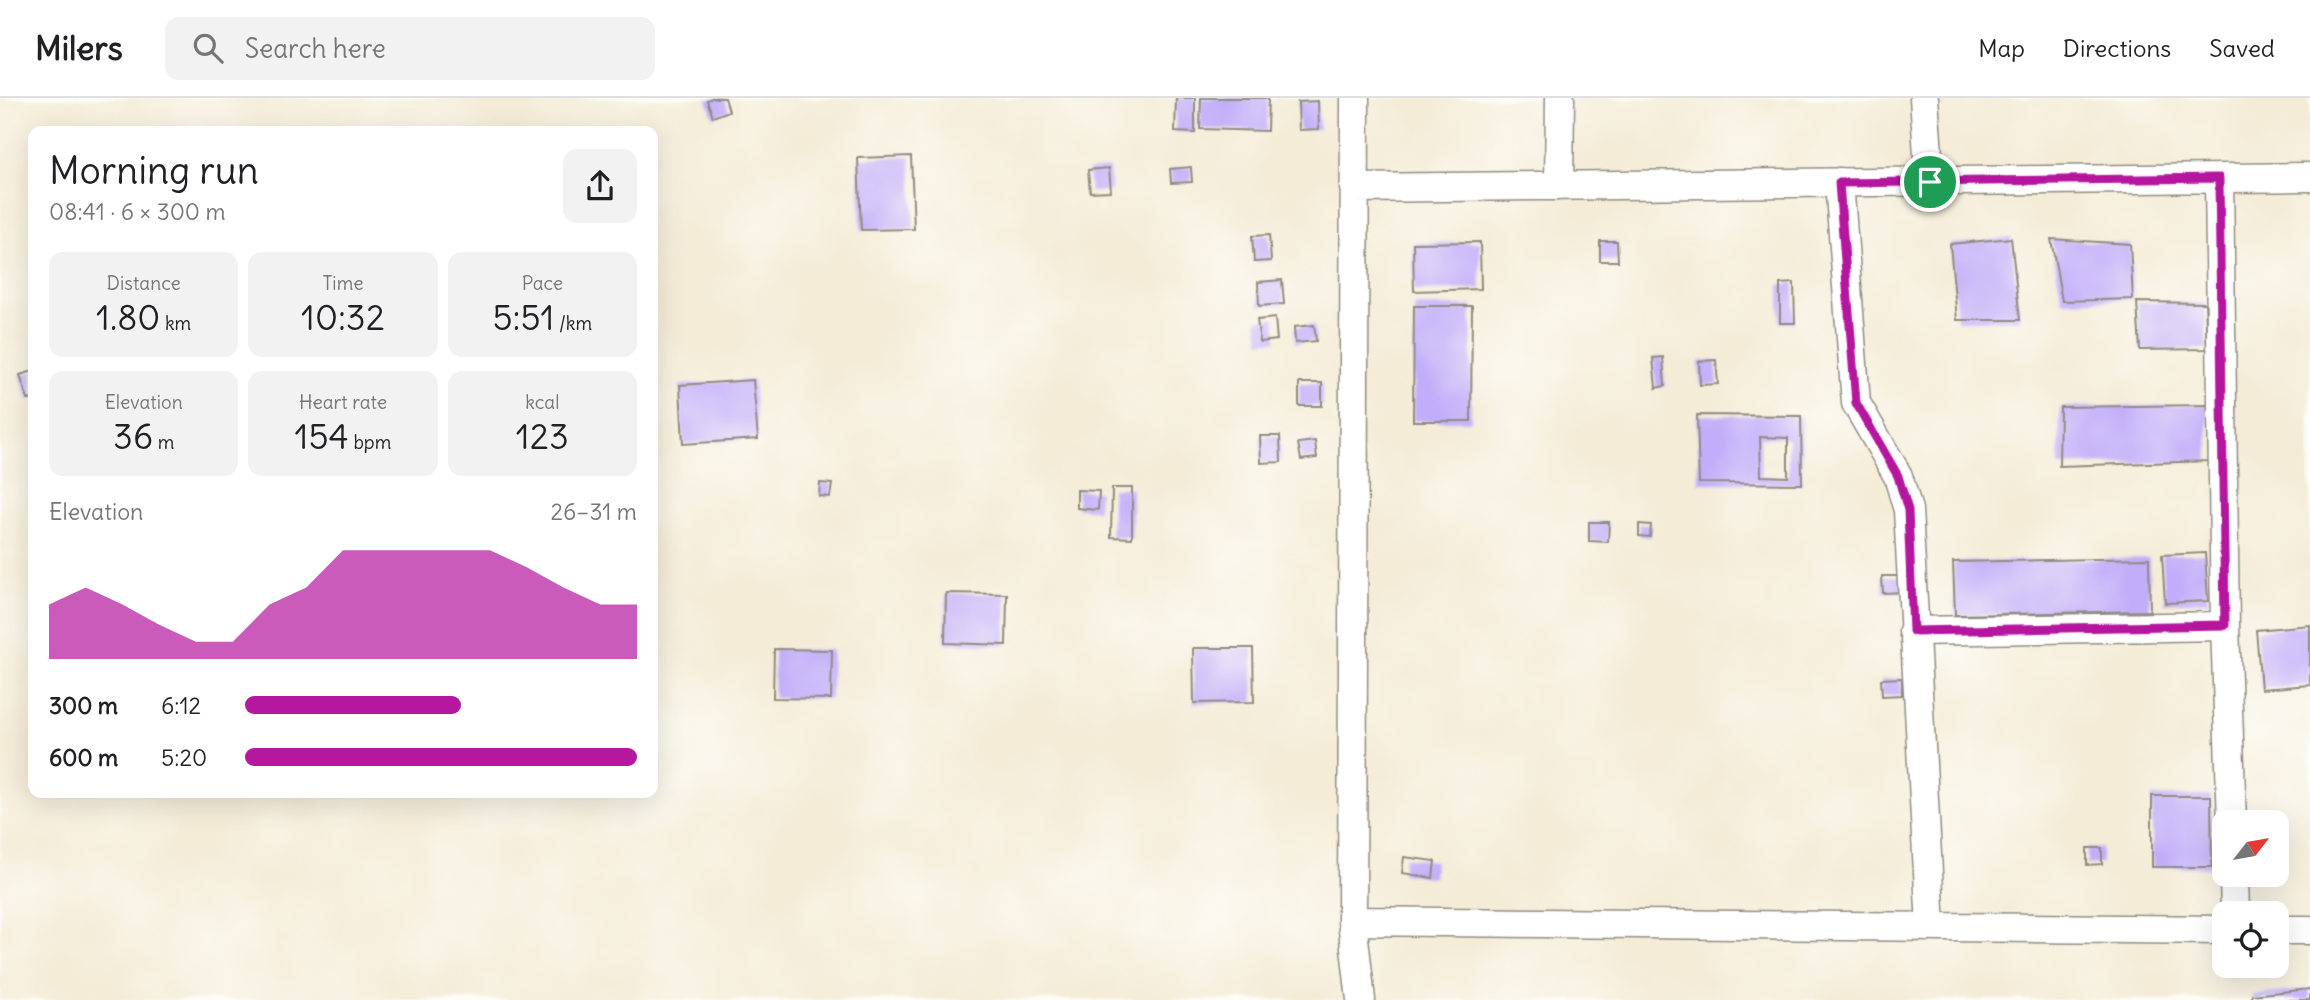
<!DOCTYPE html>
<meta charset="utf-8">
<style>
:root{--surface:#fff;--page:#f2f2f2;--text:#202124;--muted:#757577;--line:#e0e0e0;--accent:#b5179e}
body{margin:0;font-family:Delius,sans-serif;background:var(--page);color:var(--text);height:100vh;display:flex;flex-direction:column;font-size:26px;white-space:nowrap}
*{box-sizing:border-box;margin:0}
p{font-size:23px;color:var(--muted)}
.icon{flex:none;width:38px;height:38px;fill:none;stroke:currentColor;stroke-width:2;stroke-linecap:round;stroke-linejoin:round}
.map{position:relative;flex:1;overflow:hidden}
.details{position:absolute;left:28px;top:28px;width:630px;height:672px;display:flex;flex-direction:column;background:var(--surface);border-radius:14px;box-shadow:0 7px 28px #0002}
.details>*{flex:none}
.needle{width:46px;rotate:59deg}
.tools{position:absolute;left:2212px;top:712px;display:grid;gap:14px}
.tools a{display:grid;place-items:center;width:77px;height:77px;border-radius:14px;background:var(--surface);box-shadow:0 7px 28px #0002;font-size:35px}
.pin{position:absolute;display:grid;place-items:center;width:60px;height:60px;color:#fff;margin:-30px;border:4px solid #fff;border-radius:50%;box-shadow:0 2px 7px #0007}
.round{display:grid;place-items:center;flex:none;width:74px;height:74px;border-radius:14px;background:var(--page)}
.overview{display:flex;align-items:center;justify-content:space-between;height:119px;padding:0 21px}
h1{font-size:38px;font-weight:600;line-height:52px}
.figures{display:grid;grid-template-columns:repeat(3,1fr);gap:10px;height:119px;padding:7px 21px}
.figures div{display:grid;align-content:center;border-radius:14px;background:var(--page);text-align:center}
.figures b{font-size:35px;font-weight:600}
.figures small{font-size:19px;font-weight:400}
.figures p{font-size:19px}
.chart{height:196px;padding:14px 21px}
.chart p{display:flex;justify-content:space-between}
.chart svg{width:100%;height:126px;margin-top:7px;fill:var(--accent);opacity:.7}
ul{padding:0 21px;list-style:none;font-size:23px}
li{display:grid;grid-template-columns:112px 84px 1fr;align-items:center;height:52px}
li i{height:18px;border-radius:9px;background:var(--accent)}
header{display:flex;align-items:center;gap:42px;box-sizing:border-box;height:98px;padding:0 35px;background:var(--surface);border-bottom:2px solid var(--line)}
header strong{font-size:33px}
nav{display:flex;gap:38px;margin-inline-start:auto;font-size:24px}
.search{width:490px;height:63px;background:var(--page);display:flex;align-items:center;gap:18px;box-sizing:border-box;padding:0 24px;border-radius:14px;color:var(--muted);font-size:26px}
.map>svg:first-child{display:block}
.building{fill:#c1adf9;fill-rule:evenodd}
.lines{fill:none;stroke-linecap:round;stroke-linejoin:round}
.minor-casing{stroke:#908c81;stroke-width:31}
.minor{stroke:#fff;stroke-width:28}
.route-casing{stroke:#fff;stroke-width:14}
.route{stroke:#b5179e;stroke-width:9}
</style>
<header>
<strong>Milers</strong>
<div class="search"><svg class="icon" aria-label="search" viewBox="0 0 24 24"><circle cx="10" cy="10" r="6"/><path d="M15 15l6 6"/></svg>Search here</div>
<nav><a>Map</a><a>Directions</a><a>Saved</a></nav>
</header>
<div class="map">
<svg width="2310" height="902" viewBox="0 0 2310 902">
<rect width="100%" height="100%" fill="#fdfcf7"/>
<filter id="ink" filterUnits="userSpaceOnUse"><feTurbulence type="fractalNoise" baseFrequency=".0143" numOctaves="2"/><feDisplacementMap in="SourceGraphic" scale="14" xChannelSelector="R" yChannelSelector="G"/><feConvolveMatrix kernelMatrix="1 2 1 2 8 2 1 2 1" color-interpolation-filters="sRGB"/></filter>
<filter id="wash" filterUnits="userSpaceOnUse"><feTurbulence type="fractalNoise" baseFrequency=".00686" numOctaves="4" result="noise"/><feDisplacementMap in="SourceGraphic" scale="28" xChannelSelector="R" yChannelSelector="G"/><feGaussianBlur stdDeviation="1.57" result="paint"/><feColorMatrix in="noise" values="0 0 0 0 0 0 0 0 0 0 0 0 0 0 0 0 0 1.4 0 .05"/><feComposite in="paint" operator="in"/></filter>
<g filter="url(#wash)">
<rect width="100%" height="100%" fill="#f4ecd7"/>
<g id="blocks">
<path class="building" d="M712,0H725L729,13L713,19L707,2Z
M1176,0H1195V35L1175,34Z
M1201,0H1268L1267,33L1200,31Z
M1318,3L1319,31L1299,32L1298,4Z
M911,58L914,131L861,132L858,60Z
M1191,69L1192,84L1171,85L1170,71Z
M1109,70L1111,93L1090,94L1088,72Z
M1269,137L1271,163L1254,164L1252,138Z
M2011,140L2020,222H1957L1950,146Z
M2051,141L2130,146L2133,201L2062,203Z
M1600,143H1617L1618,163H1600Z
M1480,144L1481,191L1414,193L1413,145Z
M1282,182L1284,206L1259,208L1258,184Z
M1794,185L1795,225H1780V186Z
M2137,204L2205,205L2207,251L2140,252Z
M1414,208H1472L1471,323H1413Z
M1275,220L1277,242L1260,244L1257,222Z
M1314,227L1316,243L1295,245L1294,229Z
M1663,259L1665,288L1656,290L1653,260Z
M1716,262L1718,286L1700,287L1699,263Z
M33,273V301L28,302L20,277Z
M753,282L758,341L683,346L680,287Z
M1299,285H1322V308H1299Z
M2208,307L2209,363L2059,368L2060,309Z
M1697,317L1801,318L1802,386L1699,385ZM1760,339L1788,340V379L1761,378Z
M1260,338H1280L1281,364L1261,365Z
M1315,343L1317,360L1301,362L1298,345Z
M820,385L832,386L830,399L819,398Z
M1112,390H1132V440L1111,439Z
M1077,392L1099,393L1098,412L1077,410Z
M1589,424H1609L1608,444L1589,443Z
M1639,426L1651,427L1650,439L1639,438Z
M2205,455L2208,503L2165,505L2162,457Z
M2149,460L2150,513L1955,517L1953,464Z
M1882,478H1905V494L1883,495Z
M946,495L1007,496L1006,547L945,545Z
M2310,527V587L2261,591L2256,532Z
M1193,550H1253L1254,604L1194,605Z
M774,551L832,552L831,601L773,600Z
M1902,580V597L1882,598L1881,581Z
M2152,698H2211L2212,769H2152Z
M2087,750H2102V766L2087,767Z
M1404,759L1435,763L1433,780L1402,775Z
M2310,891V902H2252V897Z"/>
</g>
</g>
<g filter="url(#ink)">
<use href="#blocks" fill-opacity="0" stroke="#908c81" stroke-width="2"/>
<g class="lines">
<defs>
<path id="minor" d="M1355,0L1352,823L2224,832
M1924,0L1930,84
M2219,80L2225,528L2232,724
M1839,84L1856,305L1898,378L1908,412L1931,829
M1559,88L1560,0
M1354,90L2310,79
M1913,533L2225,528
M2234,777L2235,816
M1352,823L1361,902
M2277,832H2310"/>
</defs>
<use href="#minor" class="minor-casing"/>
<use href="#minor" class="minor"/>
</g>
</g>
<g class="lines" filter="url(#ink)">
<defs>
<path id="route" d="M2219,80L2225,527L1913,533L1908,412L1898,378L1856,305L1839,85Z"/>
</defs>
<use href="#route" class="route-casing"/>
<use href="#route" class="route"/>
</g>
</svg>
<div class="tools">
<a><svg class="needle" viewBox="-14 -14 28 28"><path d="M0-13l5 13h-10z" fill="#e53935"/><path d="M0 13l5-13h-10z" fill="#757577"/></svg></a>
<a><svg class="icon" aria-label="locate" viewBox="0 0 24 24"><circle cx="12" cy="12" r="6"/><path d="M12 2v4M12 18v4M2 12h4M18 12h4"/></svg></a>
</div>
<div class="pin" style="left:1930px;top:84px;background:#1e9e55"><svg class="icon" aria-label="arrive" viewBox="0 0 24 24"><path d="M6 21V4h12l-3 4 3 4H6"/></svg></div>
<section class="details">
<div class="overview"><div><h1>Morning run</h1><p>08:41 · 6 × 300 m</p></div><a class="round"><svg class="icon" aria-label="share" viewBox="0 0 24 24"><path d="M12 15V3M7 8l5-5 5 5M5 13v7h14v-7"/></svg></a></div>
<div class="figures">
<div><p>Distance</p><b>1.80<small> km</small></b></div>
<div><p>Time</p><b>10:32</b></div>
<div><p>Pace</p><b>5:51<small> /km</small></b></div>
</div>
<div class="figures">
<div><p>Elevation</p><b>36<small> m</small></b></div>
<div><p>Heart rate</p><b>154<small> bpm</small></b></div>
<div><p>kcal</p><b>123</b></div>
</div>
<div class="chart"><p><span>Elevation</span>26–31 m</p>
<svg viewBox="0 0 160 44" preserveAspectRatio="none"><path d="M0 44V25L10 19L20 25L30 32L40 38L50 38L60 25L70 19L80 6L90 6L100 6L110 6L120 6L130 12L140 19L150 25L160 25V44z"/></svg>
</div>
<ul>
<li><b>300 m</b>6:12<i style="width:55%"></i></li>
<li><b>600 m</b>5:20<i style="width:100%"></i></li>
</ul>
</section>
</div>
